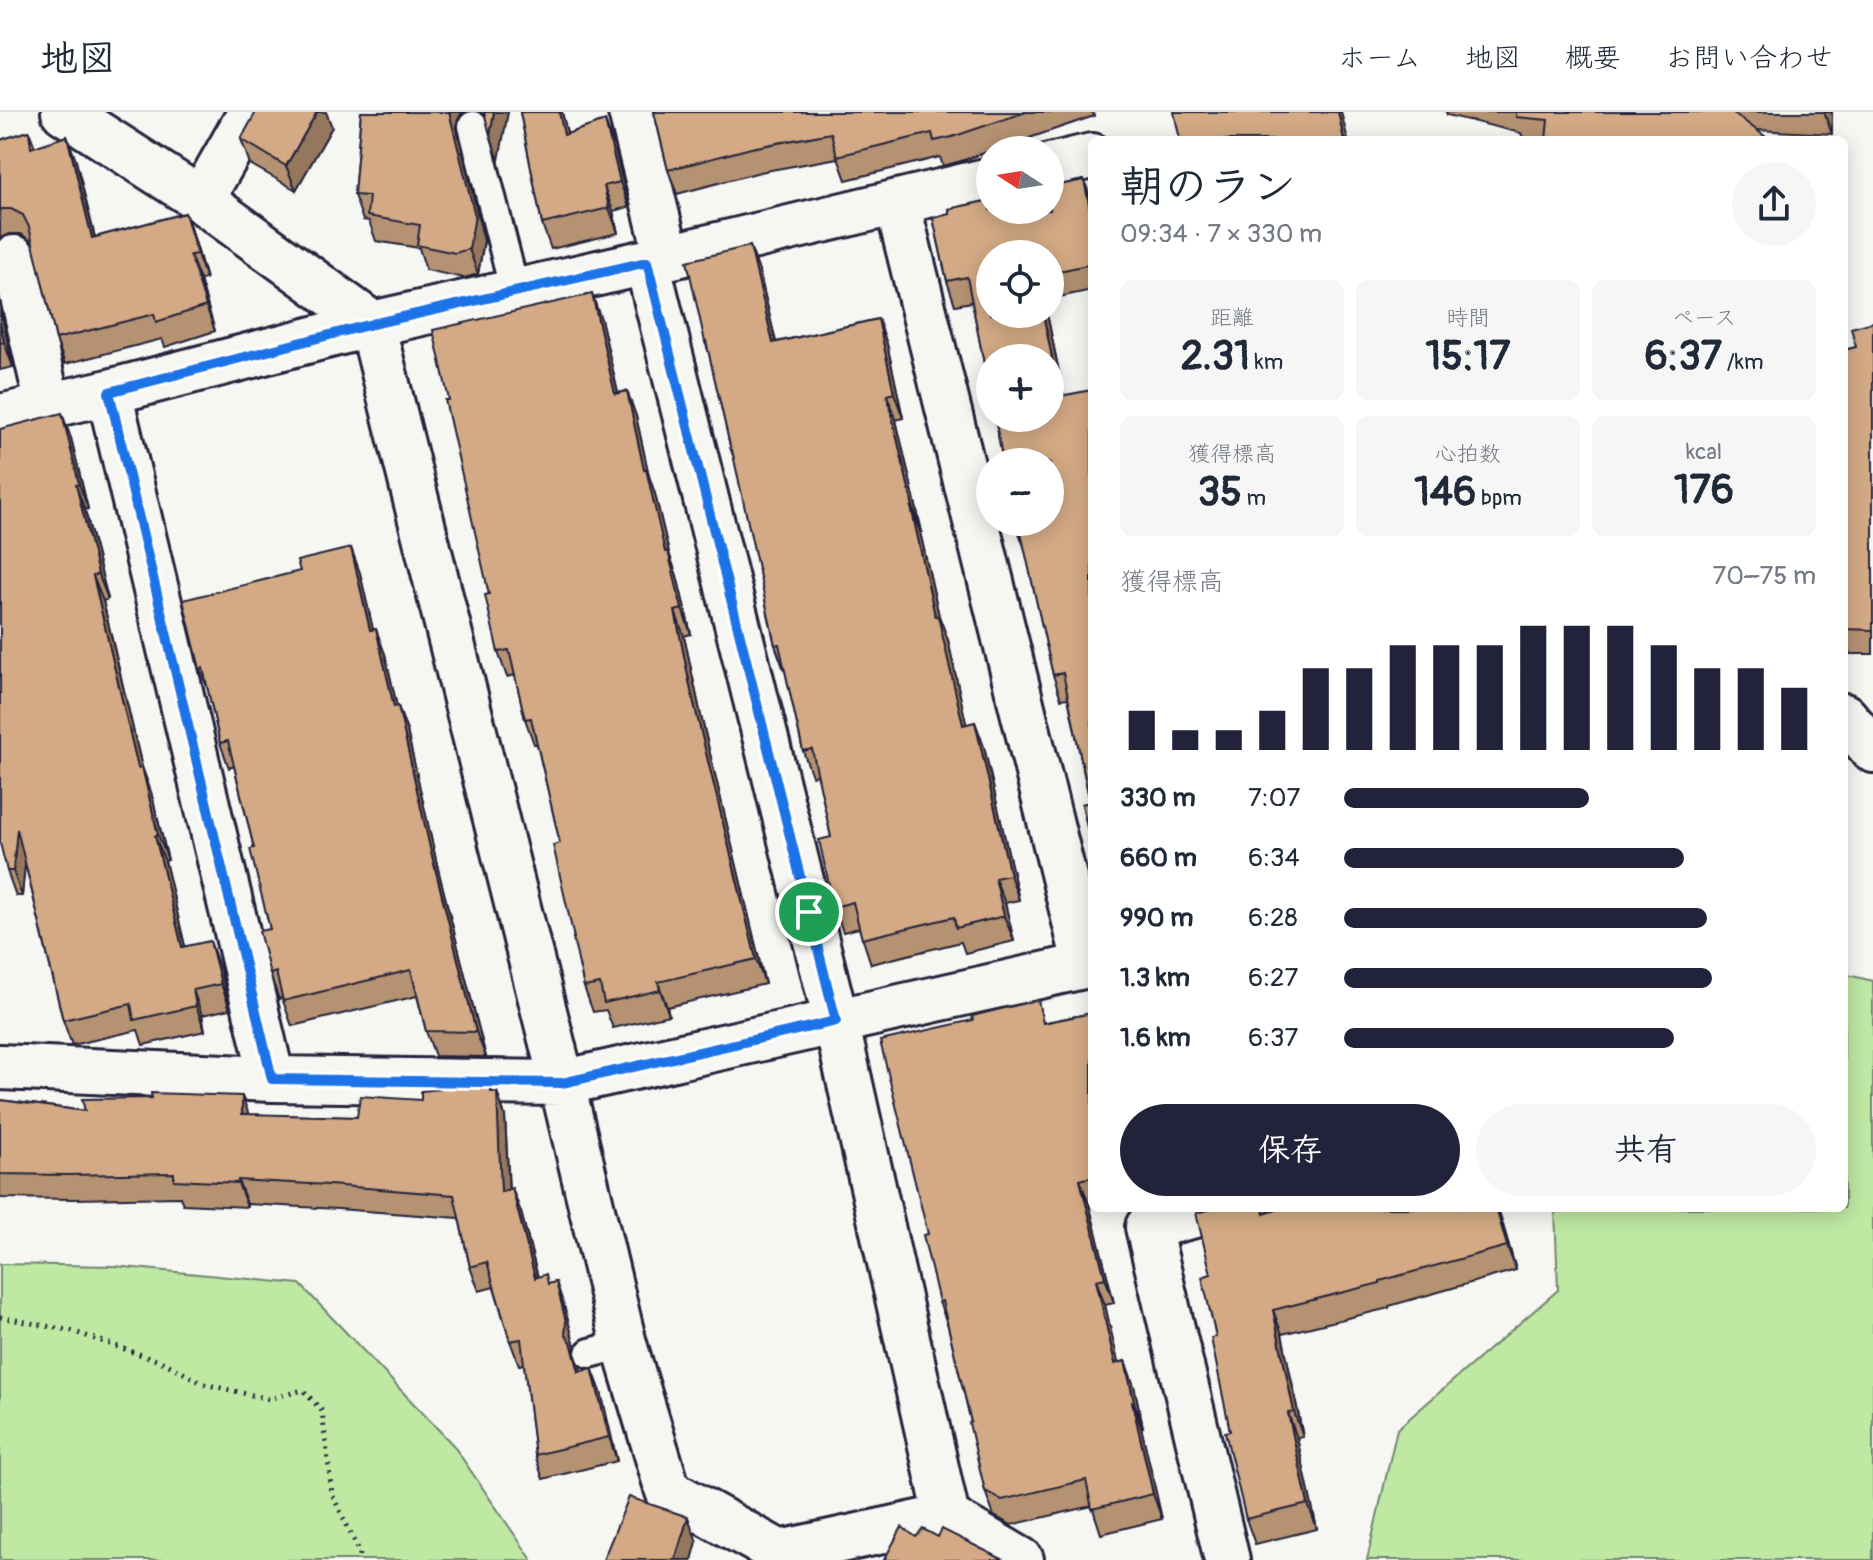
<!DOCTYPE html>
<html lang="ja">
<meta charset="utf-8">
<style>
:root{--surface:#fff;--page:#f6f6f7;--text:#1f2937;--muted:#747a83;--line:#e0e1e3;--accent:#22223b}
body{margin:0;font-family:Pangolin,"Klee One",sans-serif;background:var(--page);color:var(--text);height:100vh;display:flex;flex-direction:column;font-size:30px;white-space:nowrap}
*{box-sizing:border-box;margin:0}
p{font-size:26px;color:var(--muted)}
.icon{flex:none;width:44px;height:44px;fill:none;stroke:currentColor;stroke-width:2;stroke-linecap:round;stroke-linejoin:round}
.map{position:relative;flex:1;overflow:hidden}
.drawer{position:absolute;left:1088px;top:24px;width:760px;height:1076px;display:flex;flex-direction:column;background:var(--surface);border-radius:12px;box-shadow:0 4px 20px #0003}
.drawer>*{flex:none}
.needle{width:52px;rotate:282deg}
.buttons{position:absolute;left:976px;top:24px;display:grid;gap:16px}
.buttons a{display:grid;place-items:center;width:88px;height:88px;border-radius:50%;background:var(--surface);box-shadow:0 4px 20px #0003;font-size:40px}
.pin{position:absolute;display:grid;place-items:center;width:68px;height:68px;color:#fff;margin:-34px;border:4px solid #fff;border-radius:50%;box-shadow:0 2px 8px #0007}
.round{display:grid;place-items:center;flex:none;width:84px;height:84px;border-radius:42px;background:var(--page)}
.headline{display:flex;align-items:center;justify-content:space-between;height:136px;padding:0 32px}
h1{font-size:44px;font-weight:800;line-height:60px}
.stats{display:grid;grid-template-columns:repeat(3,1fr);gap:12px;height:136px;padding:8px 32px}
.stats div{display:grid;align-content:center;border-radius:12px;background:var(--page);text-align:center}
.stats b{font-size:40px;font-weight:800}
.stats small{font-size:22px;font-weight:400}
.stats p{font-size:22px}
.chart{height:224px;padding:16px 32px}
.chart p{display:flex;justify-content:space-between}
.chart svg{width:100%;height:144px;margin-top:8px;stroke:var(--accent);stroke-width:6}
.cta{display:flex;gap:16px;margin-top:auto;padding:16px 32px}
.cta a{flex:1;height:92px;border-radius:48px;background:var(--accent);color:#fff;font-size:32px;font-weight:800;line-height:92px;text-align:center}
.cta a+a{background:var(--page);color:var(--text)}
ul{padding:0 32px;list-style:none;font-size:26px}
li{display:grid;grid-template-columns:128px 96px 1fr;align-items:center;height:60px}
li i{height:20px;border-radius:10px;background:var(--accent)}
header{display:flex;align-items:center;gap:48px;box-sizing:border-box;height:112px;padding:0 40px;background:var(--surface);border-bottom:2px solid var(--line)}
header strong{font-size:38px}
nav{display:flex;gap:44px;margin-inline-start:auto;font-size:28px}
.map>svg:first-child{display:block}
.green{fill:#bfe8a3;stroke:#70856f;stroke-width:2}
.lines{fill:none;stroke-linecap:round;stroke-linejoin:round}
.lane-casing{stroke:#22223b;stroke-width:34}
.street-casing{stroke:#22223b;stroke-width:50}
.secondary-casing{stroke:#22223b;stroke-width:50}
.path{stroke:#22223b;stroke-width:5;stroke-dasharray:2 6;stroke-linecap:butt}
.lane{stroke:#f6f6f2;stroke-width:28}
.street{stroke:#f6f6f2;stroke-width:44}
.secondary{stroke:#f6f6f2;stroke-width:44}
.wall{fill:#b59272;stroke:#22223b;stroke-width:2}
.shaded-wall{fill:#94775d;stroke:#22223b;stroke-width:2}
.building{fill:#d3aa85;stroke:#22223b;stroke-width:2}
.route-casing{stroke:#fff;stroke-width:16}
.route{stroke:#1a73e8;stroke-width:10}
</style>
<header>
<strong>地図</strong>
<nav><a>ホーム</a><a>地図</a><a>概要</a><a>お問い合わせ</a></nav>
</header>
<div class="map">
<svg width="1873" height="1448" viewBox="0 0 1873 1448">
<rect width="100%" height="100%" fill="#f6f6f2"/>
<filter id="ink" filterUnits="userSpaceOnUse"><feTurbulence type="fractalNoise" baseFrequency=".0125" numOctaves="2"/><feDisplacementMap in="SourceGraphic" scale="16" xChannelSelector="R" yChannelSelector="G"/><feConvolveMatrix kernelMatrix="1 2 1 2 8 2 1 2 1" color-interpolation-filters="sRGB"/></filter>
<g filter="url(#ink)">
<path class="green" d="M1844,862L1873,869V1448H1367L1397,1317L1558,1178L1555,1096H1844Z
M0,1152L114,1154L300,1172L453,1333L532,1448H0Z"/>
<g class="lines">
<defs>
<path id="lane" d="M473,14L515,180
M590,1241L624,1232"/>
<path id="street" d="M631,0L667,144
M1050,54L1092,44
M201,88L251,0
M897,90L1086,854
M14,146L48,293
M647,150L836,909L947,1405
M109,280L272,967
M0,305L109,280L372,212L647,150L990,68
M0,955L272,967L562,971L624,1232L668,1379L780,1441L947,1405L1021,1448
M1222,1096L1148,1115L1227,1448"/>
<path id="secondary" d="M64,0L201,88L372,212L562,971L1092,852
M1844,604L1873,638"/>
</defs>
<use href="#lane" class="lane-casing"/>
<use href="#street" class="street-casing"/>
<use href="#secondary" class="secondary-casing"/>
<path class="path" d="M0,1205L72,1219L165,1251L204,1272L269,1287L303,1278L322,1299L332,1382L360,1441L359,1448"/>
<use href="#lane" class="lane"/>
<use href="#street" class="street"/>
<use href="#secondary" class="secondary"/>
</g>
<path class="wall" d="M361,0H465L461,2L457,10V18L484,129L478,162L464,166L426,158L419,136L376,129L369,109L363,108L354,83Z
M520,0H562L567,22L605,9L614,34L629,95L613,99L618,121L551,137L542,112Z
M654,0H1093L1094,4L994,38H990V39L961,49L943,54L940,45L846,68L838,46L760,60L677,82L668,58Z
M1446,0H1832V22L1756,18L1770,28H1524L1521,21L1447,3Z
M332,15L296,78L250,52L241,27Z
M29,19L35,35L67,24L76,49L95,125L185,101L194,126L206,167L200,168L215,219L165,235L162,227L65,252L56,227L33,130L21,122H9L0,126V28Z
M1084,68L1092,90V178L1050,187V142H990V202H1047L1064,284L1092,278V737L1082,692L1090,690L1068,586L1061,587L1053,563L1025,437L1015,410H1050V350H1003L995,306H1050V246H990V282L972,190L955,193L947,169L933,106L950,102L949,97L990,88V98H1050V75Z
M759,159L776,230L878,207L887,232L903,306L896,308L922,420H920L939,504L948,528L966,613L975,610L984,635L1019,788L1005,791L1014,829L965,841L961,830L871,852L859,816L843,820L834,795L831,725L818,663L812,664L803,639L785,558H784L775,533L735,349L731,338L709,241L705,230Z
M0,196L13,255L0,258Z
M601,207L618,281L627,279L636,304L649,364L655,382L669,441L677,464L691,522L684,524L701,604L765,872L667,895L669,903L613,916L606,898L593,900L584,875L574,826L560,731L537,632H534L525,607L515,563L507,565L498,540L489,482L449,288Z
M1873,210V542H1850L1844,526V238L1856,235Z
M71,326L88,397L85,398L108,487L103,489L142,655L151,680L168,748L165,749L185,834L219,854L230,897L202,903L205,919L143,933L138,918L72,933L63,908L25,751L22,784H16L7,759Z
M351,436L360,461L373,518L385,542L397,595L407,619L439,761L486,945L435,944L426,919L417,884L292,914L282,886L279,887L270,862V817L254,736L234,654L229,656L220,631L208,578L200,557L300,459Z
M1092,901V1092H1089L1114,1191L1105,1193L1118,1251L1125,1249L1134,1274L1143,1315H1141L1162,1407L1101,1422L1092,1394L1011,1413L994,1404L985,1379L971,1310L948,1214L939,1190L928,1122L973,908L1046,910Z
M497,980L505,1004L509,1077L521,1100L538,1165L549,1172L556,1170L564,1194L575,1234L574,1239L581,1259L592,1256L601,1280L617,1349L543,1367L535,1343L524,1252L519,1253L510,1229L494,1175L479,1179L470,1155L459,1106L338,1097L247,1092V1095L183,1092L180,1085L74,1087L0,1086V988L85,999L357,1005L421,988Z
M1283,1096H1498L1516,1158L1389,1194V1196L1282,1222L1303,1325L1297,1326L1317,1417L1255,1432L1246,1407L1230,1319L1216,1225L1211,1162L1268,1101Z"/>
<path class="shaded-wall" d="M317,0H326L332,15L296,78L286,54Z
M449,0H465L461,2L457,10V18L484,129L478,162L469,137Z
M494,0H508L499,48L490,23Z
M559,0H562L574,48L564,23Z
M1338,0H1341L1348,28H1344Z
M1824,0H1832V22Z
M605,9L614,34L629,95L620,70Z
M67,24L76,49L101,151L92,126Z
M1084,68L1092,90V107Z
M604,74L613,99L618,121L609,96Z
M185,101L194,126L206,167L197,142Z
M750,134L759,159L782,256L773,231Z
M190,143L200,168L215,219L206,194Z
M592,182L601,207L624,307L615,282Z
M0,196L13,255L4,230L0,211Z
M1043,202H1047L1069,308L1060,284Z
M878,207L887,232L903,306L894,281Z
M627,279L636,304L649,364L655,382L669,441L677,464L691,522L682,497L665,440L644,358Z
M887,283L896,308L922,420L913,395Z
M62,301L71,326L88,397L79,372Z
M76,373L85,398L108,487L98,462Z
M911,395L920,420L939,504L948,528L972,638L963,613L935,504Z
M351,436L360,461L379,543L370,518Z
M93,464L103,489L148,681L138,656Z
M675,499L684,524L701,604L765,872L756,847L691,579Z
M376,517L385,542L403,620L394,595Z
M398,594L407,619L439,761L486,945L476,920L430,736Z
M975,610L984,635L1019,788L1010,763Z
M142,655L151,680L168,748L158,723Z
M17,717L26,742L22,784L13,759Z
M155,724L165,749L191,860L182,835Z
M995,766L1005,791L1014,829L1004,804Z
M210,829L219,854L230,897L221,872Z
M658,870L667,895L669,903L660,878Z
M193,878L202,903L205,919L196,894Z
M489,971L497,994V980L505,1004L510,1104L501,1080L491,980Z
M242,984L251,1008L242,1002Z
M238,1068L247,1092V1095L238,1071Z
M1080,1068L1089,1092L1114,1191L1105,1166Z
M512,1076L521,1100L544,1190L535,1166Z
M1263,1096H1268L1273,1127L1264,1102Z
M1496,1096H1498L1516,1158L1507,1134Z
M1096,1168L1105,1193L1124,1276L1115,1252Z
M556,1170L564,1194L575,1234L574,1239L580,1254L588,1284L565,1222Z
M1273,1198L1282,1222L1303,1325L1294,1300Z
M1125,1249L1134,1274L1143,1315L1134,1290Z
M592,1256L601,1280L617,1349L609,1325Z
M1132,1290L1141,1315L1162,1407L1153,1382Z
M1288,1301L1297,1326L1317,1417L1308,1392Z
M688,1405L697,1430L692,1448H675Z"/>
<path class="building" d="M256,0H317L286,54L241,27Z
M361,0H449L475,104L469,137L455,141L417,133L420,113L367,104L369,84L354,83Z
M484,0H494L490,23Z
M520,0H559L564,23L605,9L620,70L604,74L609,96L542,112Z
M654,0H1026L952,25L934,29L932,21L837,44L831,21L751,36L668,58Z
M1174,0H1338L1344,28H1180Z
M1516,0H1732L1770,28H1546L1548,8L1516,5Z
M29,19L31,36L67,24L92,126L185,101L197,142L190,143L206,194L156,210L154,202L56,227L29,115L23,103L11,97H0V28Z
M1084,68L1092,107V152L1050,161V142H990V202H1043L1060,284L1092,278V737L1082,692L1090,690L1063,561L1053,563L1019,412L1016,413L1015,410H1050V350H1003L995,306H1050V246H990V282L967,165L947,169L933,106L950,102L949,97L990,88V98H1050V75Z
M750,134L773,231L878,207L894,281L887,283L913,395H911L935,504H938L963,613L975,610L1010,763L995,766L1004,804L956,816L954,805L862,827L853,790L834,795L819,728L831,725L812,637L803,639L779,532L775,533L732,338H731L706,229L705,230L687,149Z
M592,182L615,282L627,279L644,358L646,357L665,440L668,439L682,497L675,499L691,579L756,847L658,870L660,878L604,891L600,872L584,875L573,826H574L553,733L560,731L531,606L525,607L509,538L498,540L485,483L489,482L445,288H449L433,218Z
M1873,210V518L1844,517V238L1856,235L1851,216Z
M0,211L4,230L0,231Z
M62,301L79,372L76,373L98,462L93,464L138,656L142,655L158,723L155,724L182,835L210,829L221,872L193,878L196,894L134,908L131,892L63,908L17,717L13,759H7L0,731V317Z
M351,436L370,518L376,517L394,595L398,594L430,736L476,920L426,919L411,858L283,889L276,860L270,862L259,819L270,817L250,737L254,736L228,629L220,631L203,556L200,557L183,488L300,459L297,449Z
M1038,888L1043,911L1092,901V1065L1080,1068L1105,1166L1096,1168L1115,1252L1125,1249L1134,1290H1132L1153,1382L1092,1397L1086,1368L1002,1388L985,1379L969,1311L971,1310L942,1189L939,1190L923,1123L928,1122L880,929L973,908L972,904Z
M439,970L489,971L491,980H497L501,1080L512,1076L535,1166L546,1162L548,1172L556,1170L566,1210L565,1222L571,1230L579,1260L592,1256L609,1325L535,1343L521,1227L510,1229L487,1150L470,1155L454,1083L329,1073L238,1068V1071L174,1068V1061L66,1063L0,1062V988L85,999L82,987L152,986L151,981L242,984V1002L357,1005L360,984L421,988V979L440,977Z
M1216,1096H1263L1264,1102L1283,1096H1496L1507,1134L1380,1169V1171L1273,1198L1294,1300L1288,1301L1308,1392L1246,1407L1225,1320L1230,1319L1211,1226L1216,1225L1202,1165L1211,1162L1196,1101Z
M629,1385L688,1405L675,1448H603Z
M902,1415L916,1425L923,1417L938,1425L942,1417L1004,1448H884Z"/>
</g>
<g class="lines" filter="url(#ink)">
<defs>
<path id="route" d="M647,150L836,909L562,971L272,967L109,280L372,212Z"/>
</defs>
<use href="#route" class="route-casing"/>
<use href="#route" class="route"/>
</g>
</svg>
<div class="buttons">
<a><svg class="needle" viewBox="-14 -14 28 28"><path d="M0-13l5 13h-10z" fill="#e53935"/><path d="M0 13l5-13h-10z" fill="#747a83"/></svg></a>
<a><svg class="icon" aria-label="locate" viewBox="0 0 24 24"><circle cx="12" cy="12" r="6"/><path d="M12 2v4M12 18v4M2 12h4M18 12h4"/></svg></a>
<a>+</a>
<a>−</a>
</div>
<div class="pin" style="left:809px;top:800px;background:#1e9e55"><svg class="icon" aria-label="arrive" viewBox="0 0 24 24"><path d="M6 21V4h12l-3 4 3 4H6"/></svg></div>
<section class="drawer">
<div class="headline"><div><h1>朝のラン</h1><p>09:34 · 7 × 330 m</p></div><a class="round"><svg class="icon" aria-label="share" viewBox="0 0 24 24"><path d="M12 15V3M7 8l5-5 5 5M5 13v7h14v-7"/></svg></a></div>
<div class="stats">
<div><p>距離</p><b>2.31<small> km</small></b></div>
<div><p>時間</p><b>15:17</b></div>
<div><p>ペース</p><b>6:37<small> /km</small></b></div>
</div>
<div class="stats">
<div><p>獲得標高</p><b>35<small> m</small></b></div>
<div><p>心拍数</p><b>146<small> bpm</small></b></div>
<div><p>kcal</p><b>176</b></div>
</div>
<div class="chart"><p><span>獲得標高</span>70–75 m</p>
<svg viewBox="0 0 160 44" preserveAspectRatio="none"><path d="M5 44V32M15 44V38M25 44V38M35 44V32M45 44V19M55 44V19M65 44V12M75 44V12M85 44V12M95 44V6M105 44V6M115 44V6M125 44V12M135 44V19M145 44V19M155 44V25"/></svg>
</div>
<ul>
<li><b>330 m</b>7:07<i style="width:52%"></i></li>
<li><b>660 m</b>6:34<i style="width:72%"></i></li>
<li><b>990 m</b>6:28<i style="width:77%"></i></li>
<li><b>1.3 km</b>6:27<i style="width:78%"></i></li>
<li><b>1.6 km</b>6:37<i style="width:70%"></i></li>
</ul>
<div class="cta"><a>保存</a><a>共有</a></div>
</section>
</div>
